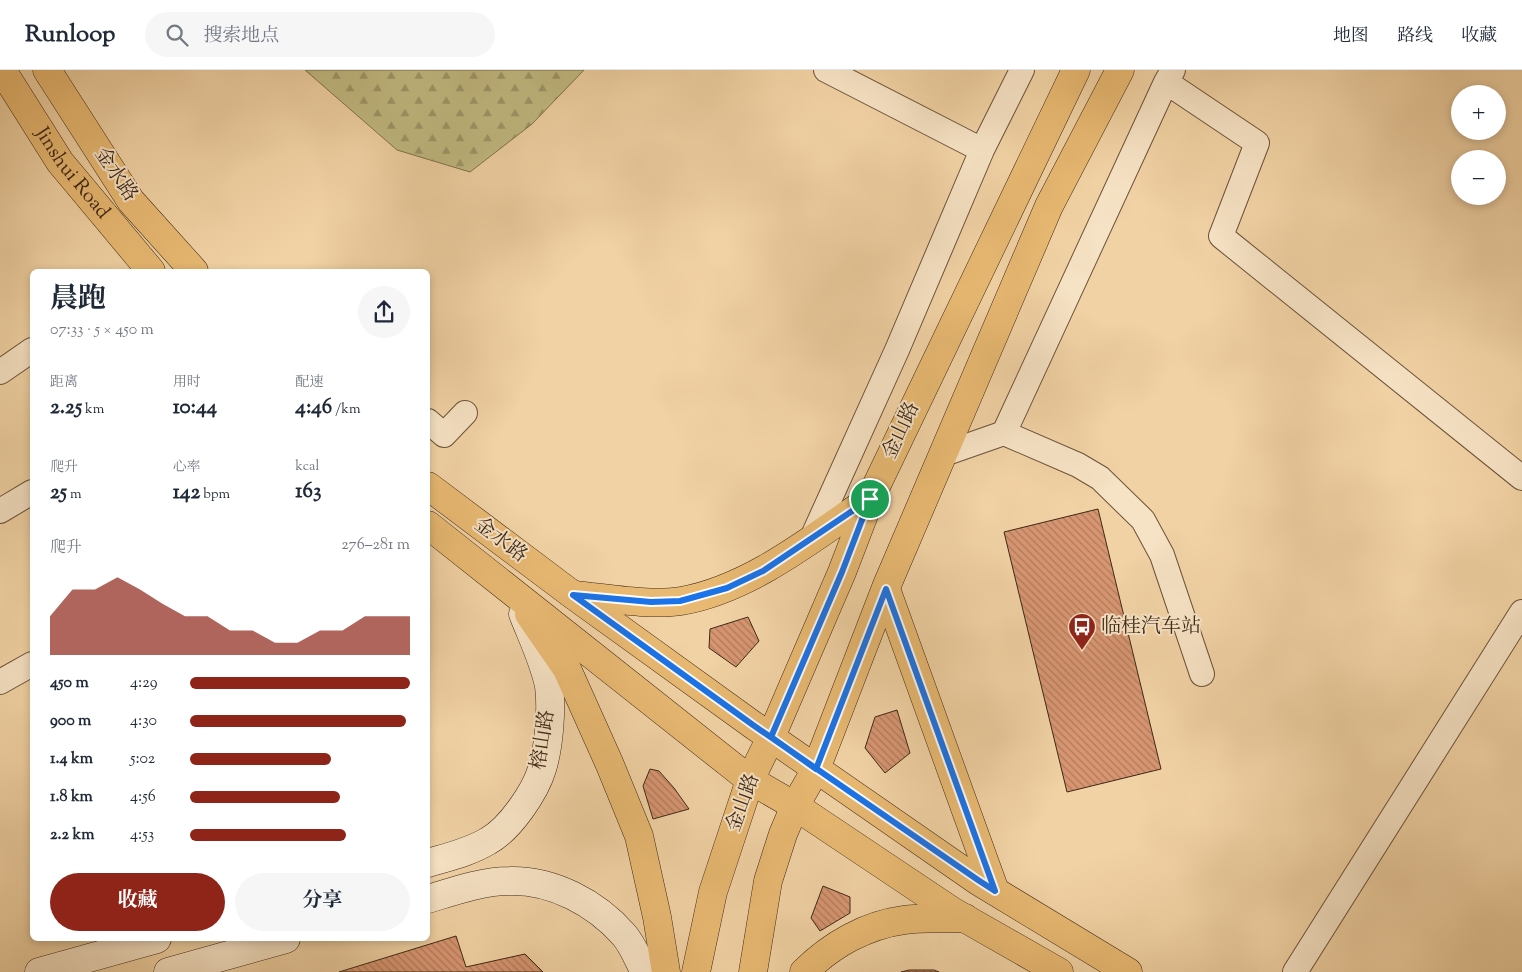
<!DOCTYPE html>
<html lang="zh">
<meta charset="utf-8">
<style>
:root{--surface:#fff;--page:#f6f6f7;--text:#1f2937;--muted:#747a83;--line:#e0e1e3;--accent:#8f2418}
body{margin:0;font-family:"Sorts Mill Goudy","Noto Serif SC",serif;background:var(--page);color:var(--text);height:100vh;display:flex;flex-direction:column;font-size:19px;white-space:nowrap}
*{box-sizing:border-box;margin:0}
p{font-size:16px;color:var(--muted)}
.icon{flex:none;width:28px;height:28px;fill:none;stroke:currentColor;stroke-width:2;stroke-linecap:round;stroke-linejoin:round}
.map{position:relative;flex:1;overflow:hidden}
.sheet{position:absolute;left:30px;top:199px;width:400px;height:672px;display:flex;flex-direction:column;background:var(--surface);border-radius:8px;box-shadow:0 2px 8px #0003}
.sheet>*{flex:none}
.tools{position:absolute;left:1451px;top:15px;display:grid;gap:10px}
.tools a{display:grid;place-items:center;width:55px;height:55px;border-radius:50%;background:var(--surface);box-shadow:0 2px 8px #0003;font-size:25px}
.pin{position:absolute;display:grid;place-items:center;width:42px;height:42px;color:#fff;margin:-21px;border:2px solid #fff;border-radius:50%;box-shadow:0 1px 5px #0007}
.round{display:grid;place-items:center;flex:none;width:52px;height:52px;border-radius:26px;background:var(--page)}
.overview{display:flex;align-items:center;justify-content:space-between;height:85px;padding:0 20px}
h1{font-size:28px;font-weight:700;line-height:38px}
.figures{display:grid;grid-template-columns:repeat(3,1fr);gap:8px;height:85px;padding:5px 20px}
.figures div{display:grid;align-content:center}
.figures b{font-size:21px;font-weight:700}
.figures small{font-size:14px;font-weight:400}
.figures p{font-size:14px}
.chart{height:140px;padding:10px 20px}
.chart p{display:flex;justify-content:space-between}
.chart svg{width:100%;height:90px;margin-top:5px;fill:var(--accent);opacity:.7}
.primary-button{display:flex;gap:10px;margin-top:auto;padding:10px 20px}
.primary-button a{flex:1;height:58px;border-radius:30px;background:var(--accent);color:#fff;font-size:20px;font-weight:700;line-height:58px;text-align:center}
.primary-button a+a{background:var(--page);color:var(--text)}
ul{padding:0 20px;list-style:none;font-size:16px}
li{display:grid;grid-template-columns:80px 60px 1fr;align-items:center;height:38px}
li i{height:12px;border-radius:6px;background:var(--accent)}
header{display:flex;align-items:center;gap:30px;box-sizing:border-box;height:70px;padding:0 25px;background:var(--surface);border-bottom:1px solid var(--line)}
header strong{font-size:24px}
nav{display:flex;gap:28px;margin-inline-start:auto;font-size:18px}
.search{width:350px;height:45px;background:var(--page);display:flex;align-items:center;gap:12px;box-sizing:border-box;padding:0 18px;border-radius:28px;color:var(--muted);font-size:19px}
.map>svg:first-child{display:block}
.forest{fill:url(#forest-firs);stroke:#80714c}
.building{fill:url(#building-back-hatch);stroke:#3e2817}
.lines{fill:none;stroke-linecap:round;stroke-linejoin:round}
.street-casing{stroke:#6b523a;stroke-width:26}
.secondary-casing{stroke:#3e2817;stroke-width:29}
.primary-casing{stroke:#3e2817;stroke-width:29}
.street{stroke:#f6e2c4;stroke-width:24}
.secondary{stroke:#f6e2c4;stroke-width:28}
.primary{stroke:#e8b972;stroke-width:28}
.route-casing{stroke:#fff;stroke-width:10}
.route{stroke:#1a73e8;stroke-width:6}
.labels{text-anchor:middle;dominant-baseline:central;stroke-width:4;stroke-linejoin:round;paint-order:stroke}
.street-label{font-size:20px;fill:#3e2817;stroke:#f6e2c4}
.poi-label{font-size:20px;fill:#3e2817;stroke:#f6e2c4;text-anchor:start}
</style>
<header>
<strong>Runloop</strong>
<div class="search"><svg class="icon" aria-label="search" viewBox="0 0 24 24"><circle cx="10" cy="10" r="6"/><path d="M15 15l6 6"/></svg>搜索地点</div>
<nav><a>地图</a><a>路线</a><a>收藏</a></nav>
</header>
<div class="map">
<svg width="1522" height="902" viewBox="0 0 1522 902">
<defs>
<pattern id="forest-firs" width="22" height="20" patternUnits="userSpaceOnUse" patternTransform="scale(1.25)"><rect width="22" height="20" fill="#c1ba81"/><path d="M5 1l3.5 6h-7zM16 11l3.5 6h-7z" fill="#9e9769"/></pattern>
<pattern id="building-back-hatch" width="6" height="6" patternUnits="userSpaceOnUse" patternTransform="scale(1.25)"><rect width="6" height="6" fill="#d79671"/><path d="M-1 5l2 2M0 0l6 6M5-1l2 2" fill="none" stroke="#b07a5c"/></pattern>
</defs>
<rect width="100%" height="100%" fill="#f1d2a4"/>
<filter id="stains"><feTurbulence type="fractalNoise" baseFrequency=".004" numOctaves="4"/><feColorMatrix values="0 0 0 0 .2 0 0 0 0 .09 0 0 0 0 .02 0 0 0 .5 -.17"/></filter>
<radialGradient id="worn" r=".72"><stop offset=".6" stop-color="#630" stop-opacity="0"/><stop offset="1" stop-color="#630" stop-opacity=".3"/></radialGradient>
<path class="forest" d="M305,0H584L532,54L470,102L397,80Z"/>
<path class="building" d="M1098,439L1161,699L1067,722L1004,462Z
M748,547L759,571L736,597L709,578L710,559Z
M897,640L910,683L885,703L865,678L875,647Z
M650,699L659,701L674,718L689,739L653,749L643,716Z
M823,816L850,827V843L820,861L811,848Z
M456,866L466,897L525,884L543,902H339Z
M909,900H934L939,902H901Z"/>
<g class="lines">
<defs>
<path id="street" d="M826,0L982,80
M1173,0L1166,12L1257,73L1221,166L1522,408
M0,302L32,280
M428,351L444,365L465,343
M1004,363L1078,395L1100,408L1143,450L1162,485L1202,604
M944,384L1004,363L1166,12
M0,441L32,422
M812,468L897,280L982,80L1022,0
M0,612L32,594
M1295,902L1522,542"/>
<path id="secondary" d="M428,793C448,787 470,782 488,771C510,759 535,722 542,699C549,677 552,639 549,616C544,591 532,567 523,544
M428,829C454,821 482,811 510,811C553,810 596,833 624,865C633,875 638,890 645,902
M39,902L157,869
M168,902L286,869"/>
<g id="primary">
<path id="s1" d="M2,0L60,92L151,201"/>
<path d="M47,0L131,131L194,201"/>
<path d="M428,416L573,525L753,655L978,811L1128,902"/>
<path d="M428,455L750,710L795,736L952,841L1059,902"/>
<path d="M886,519L995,821"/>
<path d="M575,525C605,528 652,536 681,531C750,519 813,468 870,429"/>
<path d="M529,544L567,599L610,695L639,766L657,847L666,902"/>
<path d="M696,902L713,822L750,710L771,667L842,502L870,429L1076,0"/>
<path d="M753,902L768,811L783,764L795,736L816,699L887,515L1049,136L1120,0"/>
<path d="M804,902C831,875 866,855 904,850C924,847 945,849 965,848"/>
</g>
</defs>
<use href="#street" class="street-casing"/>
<use href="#secondary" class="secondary-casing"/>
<use href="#primary" class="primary-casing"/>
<use href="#street" class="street"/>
<use href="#secondary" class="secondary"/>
<use href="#primary" class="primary"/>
</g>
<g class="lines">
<defs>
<path id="route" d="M870,429L842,502L771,667L816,699L886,519L995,821L978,810C903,759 828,707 753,655L573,525L651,532L680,531L727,518L763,501L870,429"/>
</defs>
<use href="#route" class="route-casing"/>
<use href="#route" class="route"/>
</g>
<defs>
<symbol id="bus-pin" viewBox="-11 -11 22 30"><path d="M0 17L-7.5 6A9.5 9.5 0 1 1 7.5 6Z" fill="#8f2418" stroke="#f6e2c4"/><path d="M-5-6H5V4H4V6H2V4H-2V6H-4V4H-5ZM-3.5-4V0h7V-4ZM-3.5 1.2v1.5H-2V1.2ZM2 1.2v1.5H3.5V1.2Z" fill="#fff"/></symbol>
</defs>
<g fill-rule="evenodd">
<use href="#bus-pin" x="1066" y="541" width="32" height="43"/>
</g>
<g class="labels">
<g class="street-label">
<text stroke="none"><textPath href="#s1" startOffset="125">Jinshui Road</textPath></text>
<text transform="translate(115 105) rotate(56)">金水路</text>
<text transform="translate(902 361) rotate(-65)">金山路</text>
<text transform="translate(500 471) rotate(37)">金水路</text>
<text transform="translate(544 670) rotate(-81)">榕山路</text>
<text transform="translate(744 733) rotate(-70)">金山路</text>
</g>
<g class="poi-label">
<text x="1101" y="557">临桂汽车站</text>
</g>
</g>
<rect width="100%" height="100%" filter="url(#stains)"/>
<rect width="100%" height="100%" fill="url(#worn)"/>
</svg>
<div class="tools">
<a>+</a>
<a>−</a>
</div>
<div class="pin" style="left:870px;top:429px;background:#1e9e55"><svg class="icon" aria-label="arrive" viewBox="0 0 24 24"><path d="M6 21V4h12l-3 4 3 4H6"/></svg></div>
<section class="sheet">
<div class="overview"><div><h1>晨跑</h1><p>07:33 · 5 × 450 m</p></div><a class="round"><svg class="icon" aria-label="share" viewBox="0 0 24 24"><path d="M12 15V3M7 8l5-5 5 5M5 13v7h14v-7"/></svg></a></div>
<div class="figures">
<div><p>距离</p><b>2.25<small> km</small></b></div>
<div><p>用时</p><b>10:44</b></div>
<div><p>配速</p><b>4:46<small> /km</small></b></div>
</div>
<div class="figures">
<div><p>爬升</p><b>25<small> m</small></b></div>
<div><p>心率</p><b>142<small> bpm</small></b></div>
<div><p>kcal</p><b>163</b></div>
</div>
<div class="chart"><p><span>爬升</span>276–281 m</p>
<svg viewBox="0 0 160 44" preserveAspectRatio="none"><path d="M0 44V25L10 12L20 12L30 6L40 12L50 19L60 25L70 25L80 32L90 32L100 38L110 38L120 32L130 32L140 25L150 25L160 25V44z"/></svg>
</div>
<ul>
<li><b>450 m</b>4:29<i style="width:100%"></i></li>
<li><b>900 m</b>4:30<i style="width:98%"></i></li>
<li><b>1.4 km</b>5:02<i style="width:64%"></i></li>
<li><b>1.8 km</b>4:56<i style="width:68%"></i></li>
<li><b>2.2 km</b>4:53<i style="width:71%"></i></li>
</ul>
<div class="primary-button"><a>收藏</a><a>分享</a></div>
</section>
</div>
